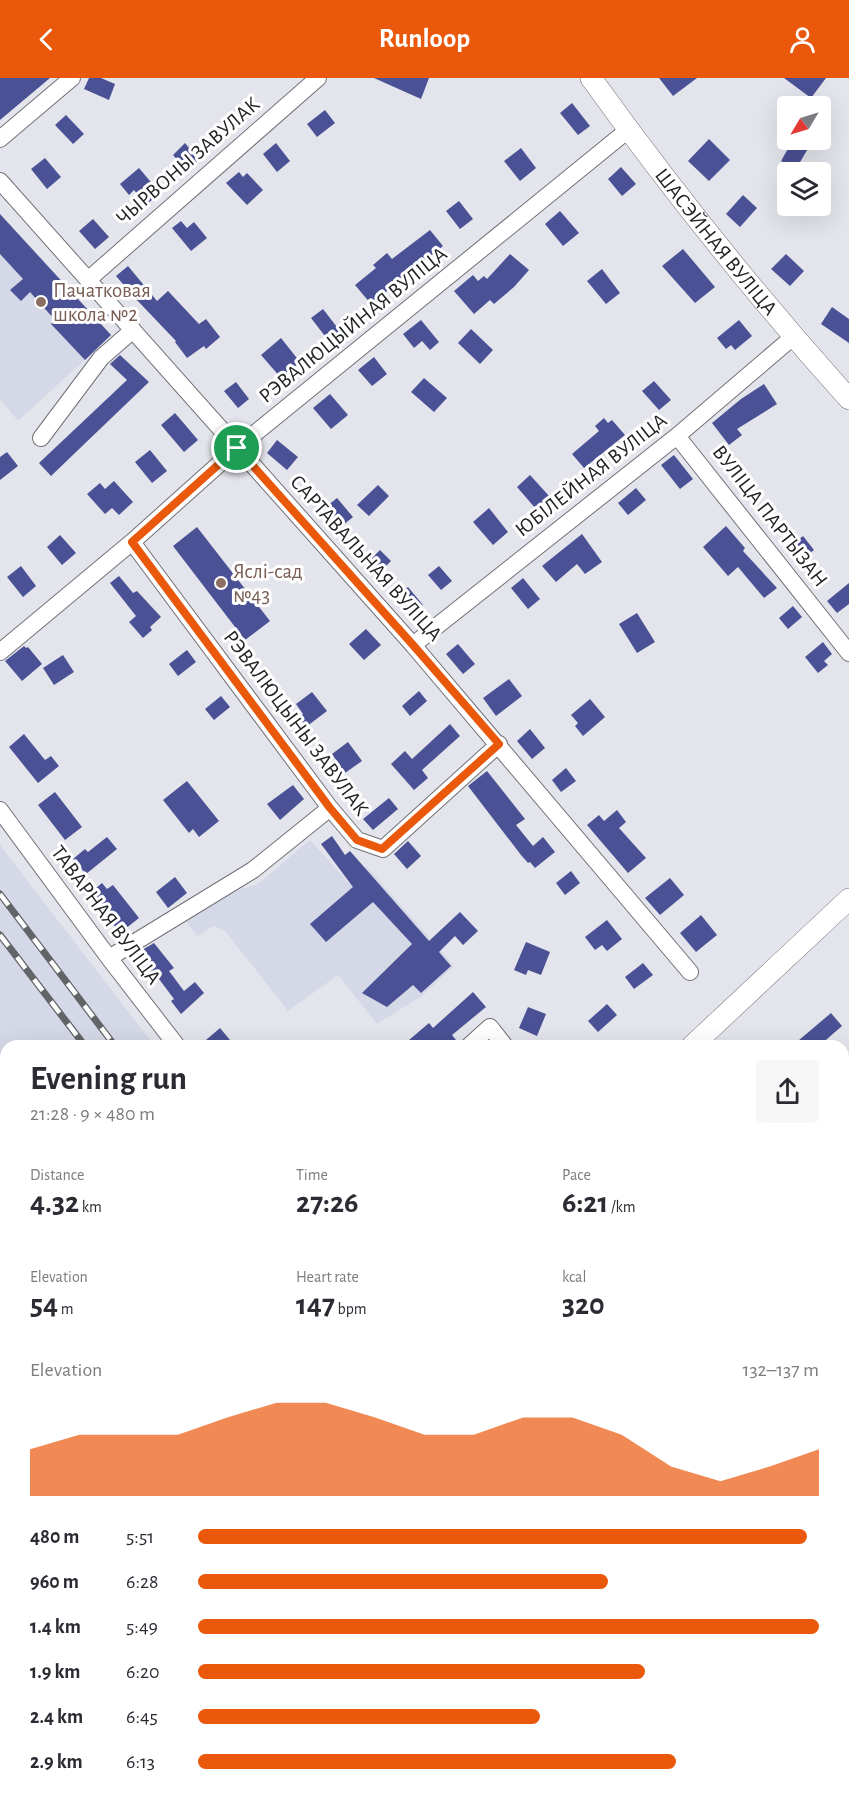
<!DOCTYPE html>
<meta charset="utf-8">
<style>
:root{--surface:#fff;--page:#f7f7f7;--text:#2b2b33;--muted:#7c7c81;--accent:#ea580c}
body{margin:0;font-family:"Alegreya Sans",sans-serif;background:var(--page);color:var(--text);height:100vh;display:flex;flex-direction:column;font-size:22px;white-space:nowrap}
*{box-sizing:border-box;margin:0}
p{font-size:20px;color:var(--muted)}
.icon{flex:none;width:33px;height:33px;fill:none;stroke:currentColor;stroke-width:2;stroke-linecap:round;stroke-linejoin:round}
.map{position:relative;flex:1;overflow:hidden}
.sheet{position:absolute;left:0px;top:962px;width:849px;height:758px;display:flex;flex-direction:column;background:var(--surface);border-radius:18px 18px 0 0;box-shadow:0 6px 24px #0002}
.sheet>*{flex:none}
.needle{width:39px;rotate:232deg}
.buttons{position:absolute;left:777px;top:18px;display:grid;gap:12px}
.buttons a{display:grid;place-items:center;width:54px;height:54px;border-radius:6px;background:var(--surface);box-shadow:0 6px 24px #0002;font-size:30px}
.pin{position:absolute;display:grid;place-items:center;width:51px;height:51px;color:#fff;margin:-26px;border:3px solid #fff;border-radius:50%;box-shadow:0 2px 6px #0007}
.round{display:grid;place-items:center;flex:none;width:63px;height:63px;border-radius:6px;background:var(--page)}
.head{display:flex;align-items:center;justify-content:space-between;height:102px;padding:0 30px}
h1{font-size:33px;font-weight:700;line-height:45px}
.metrics{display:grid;grid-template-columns:repeat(3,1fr);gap:9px;height:102px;padding:6px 30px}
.metrics div{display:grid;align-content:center}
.metrics b{font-size:30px;font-weight:700}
.metrics small{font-size:16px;font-weight:400}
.metrics p{font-size:16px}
.chart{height:168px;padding:12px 30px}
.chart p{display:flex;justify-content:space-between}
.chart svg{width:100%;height:108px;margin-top:6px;fill:var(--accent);opacity:.7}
ul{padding:0 30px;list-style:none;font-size:20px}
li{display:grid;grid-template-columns:96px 72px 1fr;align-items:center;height:45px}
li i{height:15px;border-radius:8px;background:var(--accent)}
header{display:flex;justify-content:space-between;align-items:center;height:78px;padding:0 30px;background:var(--accent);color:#fff;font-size:27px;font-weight:700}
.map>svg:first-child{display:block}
.built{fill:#d5d8e6}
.water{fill:#4c9acf}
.building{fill:#4a5195}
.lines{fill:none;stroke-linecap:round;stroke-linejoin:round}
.minor-casing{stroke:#707177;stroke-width:18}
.major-casing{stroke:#707177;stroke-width:22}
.minor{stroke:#fff;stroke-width:16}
.major{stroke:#fff;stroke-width:21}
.rail-casing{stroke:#636468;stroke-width:7}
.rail{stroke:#fff;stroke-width:4.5;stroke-dasharray:14;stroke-linecap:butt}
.route-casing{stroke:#fff;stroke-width:12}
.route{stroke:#ea580c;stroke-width:8}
.education-dot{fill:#8d6e63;stroke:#fff;stroke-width:2}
.labels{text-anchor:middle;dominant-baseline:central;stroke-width:6;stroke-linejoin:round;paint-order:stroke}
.street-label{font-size:21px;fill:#222325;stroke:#fff}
.education-label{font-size:21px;fill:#785e54;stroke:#fff;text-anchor:start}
</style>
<header><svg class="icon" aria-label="back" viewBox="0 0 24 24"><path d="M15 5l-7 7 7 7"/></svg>Runloop<svg class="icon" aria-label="person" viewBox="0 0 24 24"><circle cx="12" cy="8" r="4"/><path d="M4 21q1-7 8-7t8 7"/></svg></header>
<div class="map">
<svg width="849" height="1718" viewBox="0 0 849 1718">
<rect width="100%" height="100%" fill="#e4e5ec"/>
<path class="built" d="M0,136L112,257L18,343L0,321Z
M310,762L349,805L366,788L454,888L423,917L377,946L338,897L288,933L225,853L214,848L197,858L182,838L216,819L258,806Z
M0,767L154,967L6,968V1143L0,1135Z
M376,1713H728L732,1718H379Z"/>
<path class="water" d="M203,1713H305L309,1718H206Z"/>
<path class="building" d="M0,0H50L0,42Z
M89,0H101L115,6L109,22L84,11Z
M374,0H429L421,21Z
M659,0H697L673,18Z
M784,0H826L811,20Z
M572,25L590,48L578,57L560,35Z
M325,32L335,45L317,59L307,46Z
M66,37L84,56L73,66L55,47Z
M709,61L730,82L709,103L688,83Z
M793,62H813L796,91L781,83Z
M185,65L199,82L187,93L173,77Z
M276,65L290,83L277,94L263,76Z
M521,70L536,90L520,103L504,83Z
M45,80L61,99L47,111L31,91Z
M621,89L636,106L622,118L608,101Z
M139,90L160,115L146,127L134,112L129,117L120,106Z
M239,94L243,99L247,95L263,112L247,127L226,105Z
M743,117L757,130L740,149L726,136Z
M459,123L473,141L460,151L446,133Z
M560,133L579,155L563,168L545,146Z
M0,136L111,257L85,282L51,246L55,242L30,214L21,223L10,212L23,201L0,176Z
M93,141L109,159L95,171L79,153Z
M181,143L187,150L194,144L207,160L191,173L172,150Z
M430,152L443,168L371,226L355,207L376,190L373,187L387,175L392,181Z
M683,171L715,209L695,225L662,188Z
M510,176L529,192L514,209L494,226L490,222L474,236L454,213L473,197L478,203L484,198L487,201Z
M786,176L804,193L790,208L771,191Z
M128,188L157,223L168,213L199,246L206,241L220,259L206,271L204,268L187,280L175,264L176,263L135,220L116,198Z
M602,191L620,215L606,226L587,203Z
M832,229L849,241V265L821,246Z
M323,231L340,253L328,262L311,240Z
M421,242L439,264L430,272L422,263L414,270L403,256Z
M739,242L752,258L735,272L731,267L726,271L717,260Z
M471,251L493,272L480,286L458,265Z
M281,260L300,284L281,300L261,277Z
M120,277L149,304L51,398L39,385L127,302L110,286Z
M374,279L387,296L372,308L358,292Z
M424,300L447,320L434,334L411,314Z
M654,303L671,322L659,332L642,313Z
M236,304L249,321L238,330L224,313Z
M764,306L777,326L737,351L742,357L729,367L712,345L741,321Z
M330,316L348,337L331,351L313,330Z
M175,335L198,362L184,374L161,347Z
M604,340L608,345L612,342L625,357L584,390L572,376L599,353L595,348Z
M277,362L298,379L287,392L267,375Z
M150,372L167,393L152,405L135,384Z
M7,374L18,388L0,402V379Z
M674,377L693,401L680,411L661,387Z
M530,397L550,419L536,431L517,409Z
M114,403L133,424L119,437L112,430L105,436L87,416L100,405L105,411Z
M378,407L389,418L369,438L357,427Z
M636,410L646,422L628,437L618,425Z
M337,420L353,439L338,451L322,432Z
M489,430L508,454L493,467L473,444Z
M726,448L745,470L743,473L777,510L764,520L738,489L728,498L703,469Z
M197,449L270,543L245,562L173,468Z
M582,456L602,484L585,496L577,486L556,504L542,488Z
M60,457L76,475L62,487L47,469Z
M803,458L814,472L804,480L802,477L795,483L786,472Z
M380,472L391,483L378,496L367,485Z
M21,488L36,508L23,519L7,499Z
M439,488L452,503L441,512L428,497Z
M119,498L133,515L137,513L161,539L150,549L152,552L143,560L129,544L136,538L110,505Z
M523,500L540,521L528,531L511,510Z
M849,505V526L837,535L827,523Z
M408,509L423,527L412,536L397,518Z
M793,528L802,539L788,551L779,540Z
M637,535L655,564L637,575L619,546Z
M366,551L381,567L364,582L349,566Z
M823,564L832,576L824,583L828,587L818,595L805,579Z
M458,566L475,586L463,596L446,576Z
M24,568L26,570L28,569L42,586L22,603L5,583Z
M187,572L196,584L178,598L169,586Z
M63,577L74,594L54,607L43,590Z
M509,601L522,618L496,638L483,620Z
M419,613L427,623L410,638L402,628Z
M312,614L327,633L306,649L299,639L303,636L296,626Z
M221,618L230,629L214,642L205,631Z
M590,621L605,639L583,658L575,648L578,645L571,637Z
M450,646L460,658L422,692L428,700L414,712L391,686L405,673L412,681Z
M530,651L545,670L532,681L517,663Z
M24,656L45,682L51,678L59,688L38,705L9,669Z
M348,664L362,683L345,695L332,676Z
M566,690L576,703L561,714L552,702Z
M487,693L525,741L516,747L533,768L543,759L555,774L535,790L530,784L528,785L521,777L468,708Z
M187,703L219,743L199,759L193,751L189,755L163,722Z
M293,707L304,721L280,742L267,726Z
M55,714L82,749L65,762L38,727Z
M389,720L398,731L373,752L363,741Z
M617,732L626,744L619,750L646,780L628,795L587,747L599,737L604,743Z
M332,758L345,777L350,773L429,863L460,834L478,853L463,867L455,858L439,874L451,888L421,915L413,907L387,929L362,915L412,866L373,824L326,864L310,846L353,809L321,766Z
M107,759L117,771L86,796L73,781L85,771L88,774Z
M408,763L421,778L407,791L394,776Z
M571,793L580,805L565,817L556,805Z
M175,799L187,815L168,830L156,814Z
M670,800L684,817L660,837L645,820Z
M102,805L107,811L113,807L139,840L120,855L89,816Z
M701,837L717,857L696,874L680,855Z
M607,842L622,861L607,873L602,867L595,872L585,859Z
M526,864L550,874L541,897L528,892L526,897L514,892Z
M154,865L174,890L169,893L184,913L195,904L204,915L181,936L171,923L174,921L159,901L156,904L135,876Z
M643,885L653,897L634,911L625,899Z
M473,914L486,929L452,957L456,962L448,968H402L429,945L433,950Z
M607,926L617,937L598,954L588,943Z
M528,929L546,936L537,958L519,950Z
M831,935L842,948L819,968H792Z
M220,950L235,968H199Z"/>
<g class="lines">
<defs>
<path id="minor" d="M0,61L72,0
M0,103L413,567L690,894
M89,201L318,0
M677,358L849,575
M41,360L101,280L133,252
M132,464L330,730L357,762L383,771L499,666
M413,567L677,358L793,259
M0,574L132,464L237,370L628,52
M0,732L109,880L177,968
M109,880L253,792L330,730
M469,968L490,949L505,968
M843,1091L849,1099
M0,1167L6,1175
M0,1269L6,1265
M0,1318L6,1327
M843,1343L849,1339
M344,1713L347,1718
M759,1713L762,1718"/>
<g id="major">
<path id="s1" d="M591,0C671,111 757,219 849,321"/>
<path d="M692,968L849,821"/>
<path d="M0,1621L6,1615"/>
</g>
</defs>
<use href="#minor" class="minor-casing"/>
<use href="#major" class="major-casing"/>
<use href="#minor" class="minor"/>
<use href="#major" class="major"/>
<defs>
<path id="rail" d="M0,816L115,968
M0,857L85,968
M0,1036L6,1043
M0,1068L6,1075
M0,1088L6,1094
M0,1116L6,1124
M402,1713L405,1718
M652,1713L656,1718
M683,1713L686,1718"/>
</defs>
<use href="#rail" class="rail-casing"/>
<use href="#rail" class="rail"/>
</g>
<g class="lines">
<defs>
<path id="route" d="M237,370L413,567L499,666L382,771L357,762L330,730L132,464Z"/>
</defs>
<use href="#route" class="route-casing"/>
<use href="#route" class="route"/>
</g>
<g class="education-dot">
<circle cx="41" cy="224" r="6"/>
<circle cx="221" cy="505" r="6"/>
</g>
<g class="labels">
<g class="street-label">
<text transform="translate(188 83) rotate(-41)">ЧЫРВОНЫ ЗАВУЛАК</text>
<text stroke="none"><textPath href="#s1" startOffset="206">ШАСЭЙНАЯ ВУЛІЦА</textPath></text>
<text transform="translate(353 247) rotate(-39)">РЭВАЛЮЦЫЙНАЯ ВУЛІЦА</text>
<text transform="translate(591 397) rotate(-38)">ЮБІЛЕЙНАЯ ВУЛІЦА</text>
<text transform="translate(770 438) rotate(52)">ВУЛІЦА ПАРТЫЗАН</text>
<text transform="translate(366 480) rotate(48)">САРТАВАЛЬНАЯ ВУЛІЦА</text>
<text transform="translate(296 645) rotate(53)">РЭВАЛЮЦЫНЫ ЗАВУЛАК</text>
<text transform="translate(106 837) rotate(53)">ТАВАРНАЯ ВУЛІЦА</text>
</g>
<g class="education-label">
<text x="53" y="212">Пачатковая<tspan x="53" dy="24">школа №2</tspan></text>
<text x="233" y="493">Яслі-сад<tspan x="233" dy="24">№43</tspan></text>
</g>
</g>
</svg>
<div class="buttons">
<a><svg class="needle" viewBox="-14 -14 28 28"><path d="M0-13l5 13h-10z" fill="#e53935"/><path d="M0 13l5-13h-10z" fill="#7c7c81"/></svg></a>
<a><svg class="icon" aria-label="layers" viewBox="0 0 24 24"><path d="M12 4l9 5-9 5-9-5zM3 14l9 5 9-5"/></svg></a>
</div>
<div class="pin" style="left:237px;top:370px;background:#1e9e55"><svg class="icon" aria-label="arrive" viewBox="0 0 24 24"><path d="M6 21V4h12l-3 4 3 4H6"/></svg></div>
<section class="sheet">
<div class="head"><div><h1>Evening run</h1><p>21:28 · 9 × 480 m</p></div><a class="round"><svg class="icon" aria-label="share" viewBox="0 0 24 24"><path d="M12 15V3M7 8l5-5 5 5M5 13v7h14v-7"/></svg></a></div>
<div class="metrics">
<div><p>Distance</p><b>4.32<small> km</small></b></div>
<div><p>Time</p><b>27:26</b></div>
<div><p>Pace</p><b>6:21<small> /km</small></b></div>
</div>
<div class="metrics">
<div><p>Elevation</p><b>54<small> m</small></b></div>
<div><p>Heart rate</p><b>147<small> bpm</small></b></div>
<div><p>kcal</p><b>320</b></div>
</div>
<div class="chart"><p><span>Elevation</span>132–137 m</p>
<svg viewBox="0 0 160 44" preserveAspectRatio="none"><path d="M0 44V25L10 19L20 19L30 19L40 12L50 6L60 6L70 12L80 19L90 19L100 12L110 12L120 19L130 32L140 38L150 32L160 25V44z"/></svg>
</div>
<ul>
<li><b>480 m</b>5:51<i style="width:98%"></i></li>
<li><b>960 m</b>6:28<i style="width:66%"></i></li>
<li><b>1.4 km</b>5:49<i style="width:100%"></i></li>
<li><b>1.9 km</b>6:20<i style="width:72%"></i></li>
<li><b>2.4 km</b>6:45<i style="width:55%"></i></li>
<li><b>2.9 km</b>6:13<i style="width:77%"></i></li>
</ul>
</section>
</div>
